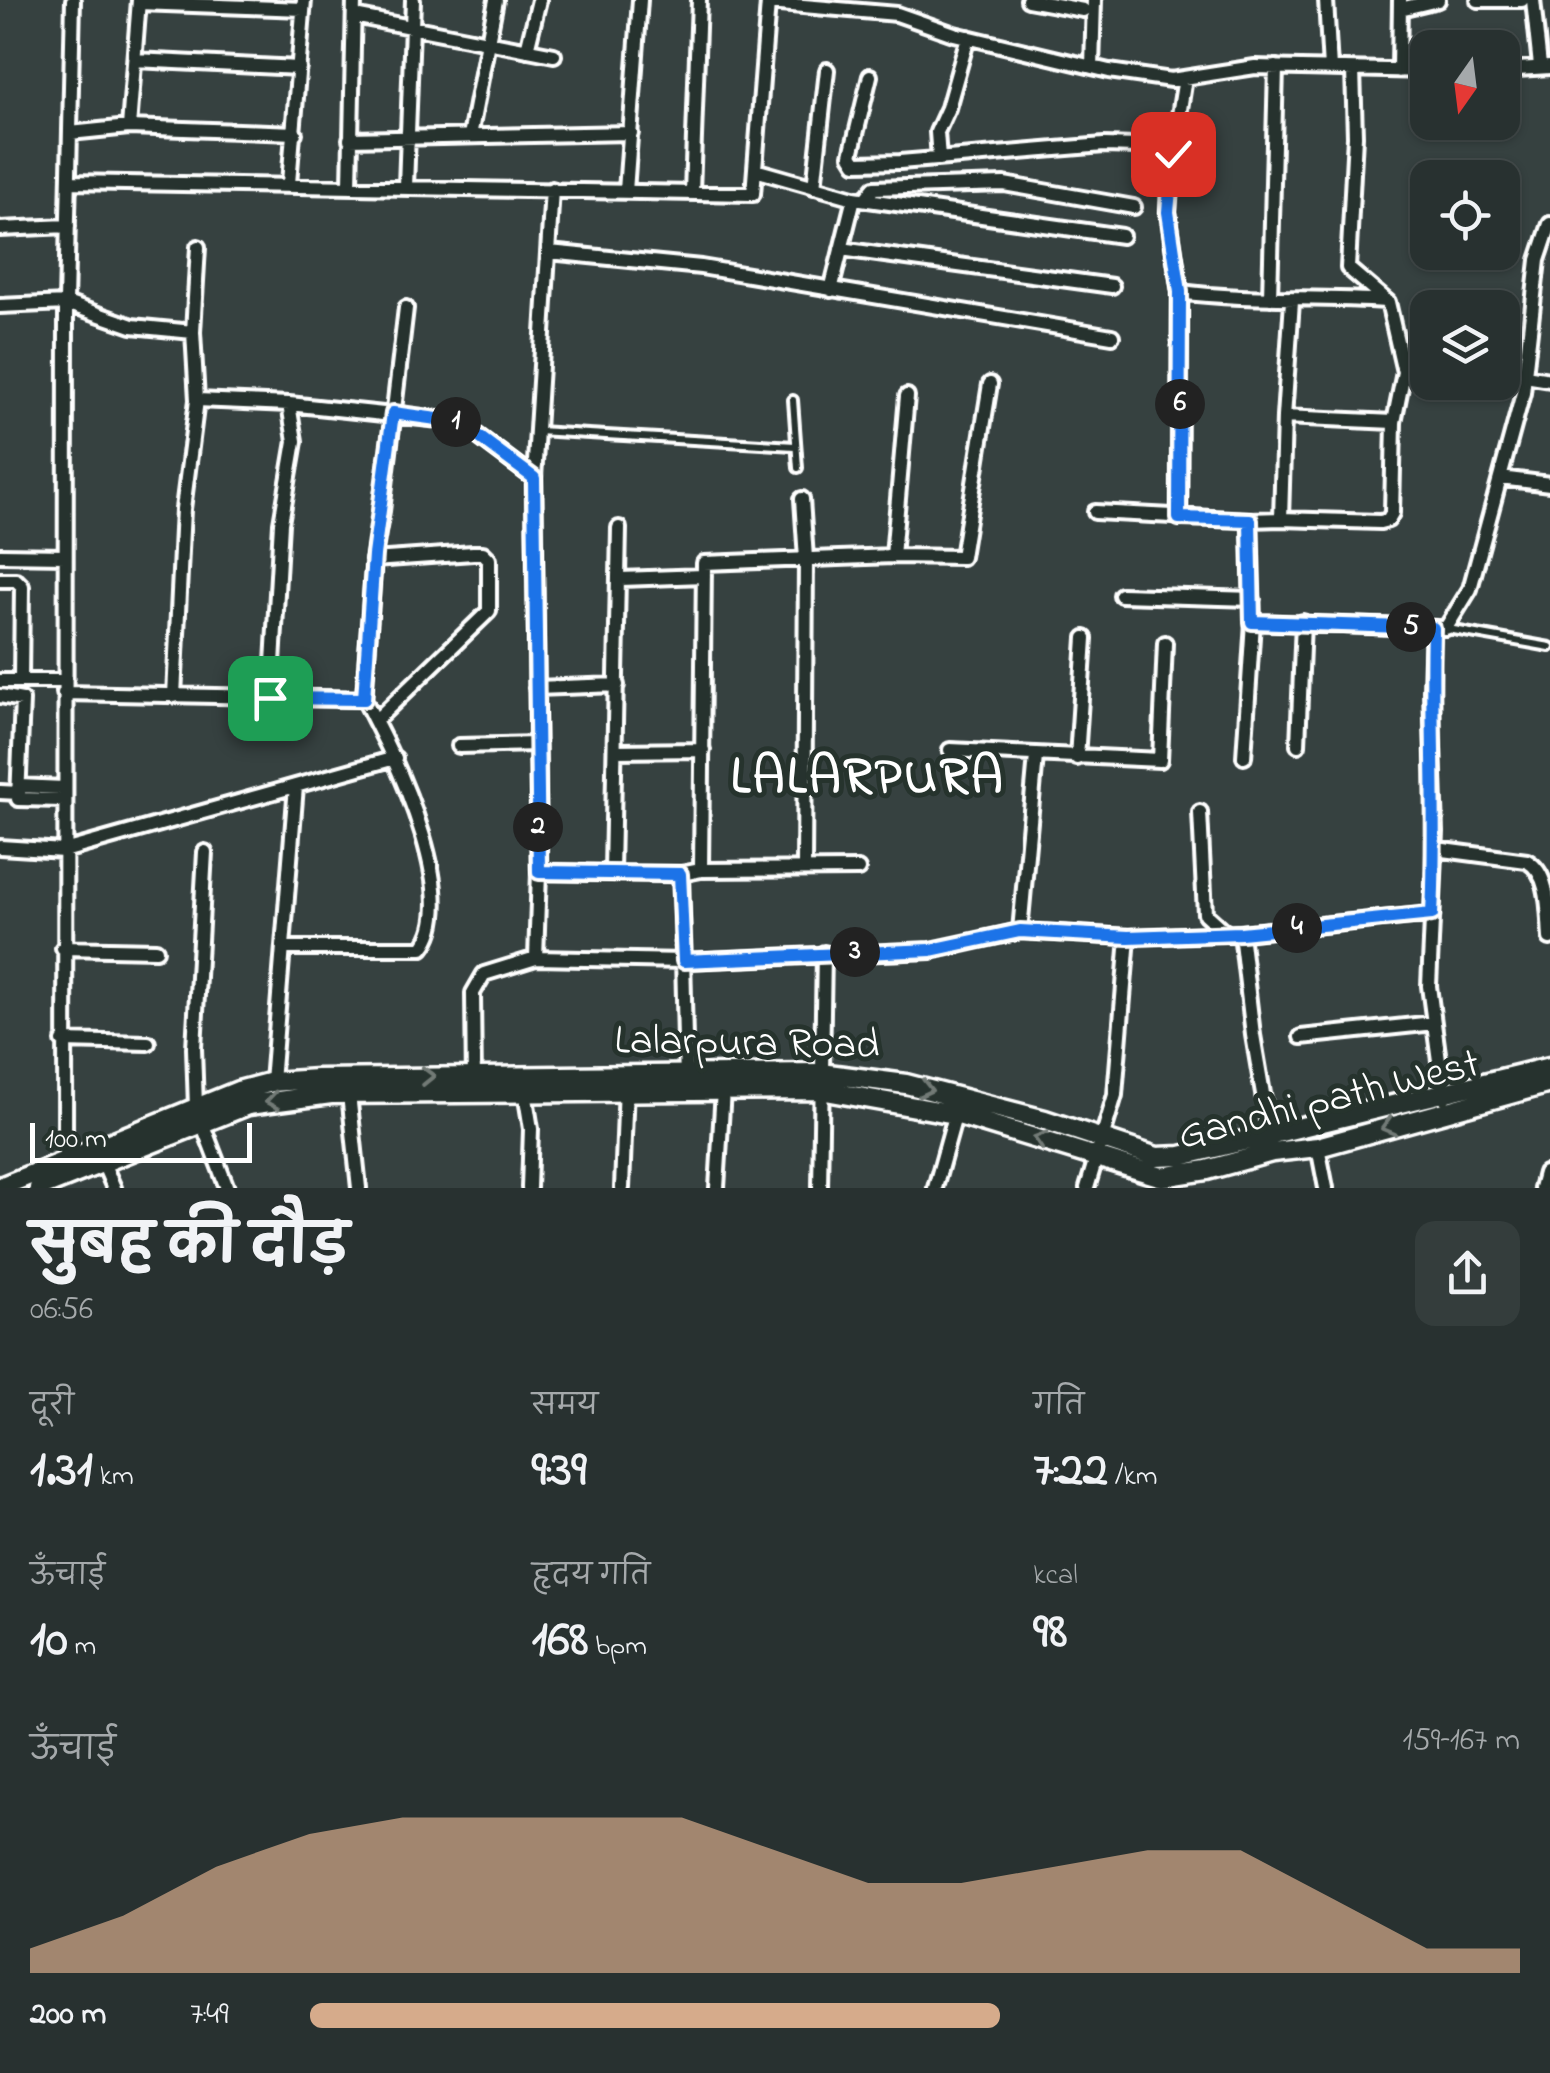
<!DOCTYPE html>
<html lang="hi">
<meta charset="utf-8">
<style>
:root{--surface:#283130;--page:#343d3c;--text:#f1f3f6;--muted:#a5a9ab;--line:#444c4c;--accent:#d6ab8b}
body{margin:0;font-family:"Indie Flower","Playpen Sans Deva",sans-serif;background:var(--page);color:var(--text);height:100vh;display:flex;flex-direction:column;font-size:38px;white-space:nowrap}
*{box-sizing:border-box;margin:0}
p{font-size:32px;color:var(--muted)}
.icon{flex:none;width:55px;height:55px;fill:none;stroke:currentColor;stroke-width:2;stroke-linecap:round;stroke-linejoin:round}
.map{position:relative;height:1188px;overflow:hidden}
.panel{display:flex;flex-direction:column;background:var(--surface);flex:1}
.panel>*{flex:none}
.needle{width:65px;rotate:194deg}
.tools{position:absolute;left:1410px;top:30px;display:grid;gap:20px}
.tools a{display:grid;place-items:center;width:110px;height:110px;border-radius:20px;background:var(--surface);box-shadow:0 2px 8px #0004,0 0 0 2px var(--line);font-size:50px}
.scale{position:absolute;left:30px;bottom:25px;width:222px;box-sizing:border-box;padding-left:10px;border:5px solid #fff;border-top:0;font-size:28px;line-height:35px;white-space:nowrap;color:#fff;-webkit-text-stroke:8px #26332d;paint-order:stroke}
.pin{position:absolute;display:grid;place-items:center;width:85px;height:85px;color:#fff;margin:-42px;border-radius:20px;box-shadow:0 5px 15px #0006}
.km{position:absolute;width:50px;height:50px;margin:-25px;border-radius:50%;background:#222;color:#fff;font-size:28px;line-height:50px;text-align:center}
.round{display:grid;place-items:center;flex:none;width:105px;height:105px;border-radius:20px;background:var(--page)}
.overview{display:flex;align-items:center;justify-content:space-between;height:170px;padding:0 30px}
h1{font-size:55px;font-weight:700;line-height:75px}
.metrics{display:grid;grid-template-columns:repeat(3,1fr);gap:15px;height:170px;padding:10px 30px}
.metrics div{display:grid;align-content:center}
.metrics b{font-size:50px;font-weight:700}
.metrics small{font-size:28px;font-weight:400}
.metrics p{font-size:28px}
.chart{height:280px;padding:20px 30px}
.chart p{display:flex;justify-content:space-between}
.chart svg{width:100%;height:180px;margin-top:10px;fill:var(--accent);opacity:.7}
ul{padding:0 30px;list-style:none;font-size:32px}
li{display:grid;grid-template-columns:160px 120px 1fr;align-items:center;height:75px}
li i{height:25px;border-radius:12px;background:var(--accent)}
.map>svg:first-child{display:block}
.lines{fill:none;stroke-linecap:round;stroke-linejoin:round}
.lane-casing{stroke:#fff;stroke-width:14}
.street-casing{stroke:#fff;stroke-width:20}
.secondary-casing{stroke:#fff;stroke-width:25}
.lane{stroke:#26332d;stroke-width:6}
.street{stroke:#26332d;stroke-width:12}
.secondary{stroke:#26332d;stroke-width:18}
.oneway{stroke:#727a76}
.route-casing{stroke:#fff;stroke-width:20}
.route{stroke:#1a73e8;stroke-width:12}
.labels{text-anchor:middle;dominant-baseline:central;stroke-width:10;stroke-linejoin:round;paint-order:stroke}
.street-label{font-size:42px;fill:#fff;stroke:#26332d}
.district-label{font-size:52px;font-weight:bold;letter-spacing:2.5px;fill:#fff;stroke:#26332d}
</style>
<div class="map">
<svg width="1550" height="1188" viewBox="0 0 1550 1188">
<rect width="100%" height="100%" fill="#364140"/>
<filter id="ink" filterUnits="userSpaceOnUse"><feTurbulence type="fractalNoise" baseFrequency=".01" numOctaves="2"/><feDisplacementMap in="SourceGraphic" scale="20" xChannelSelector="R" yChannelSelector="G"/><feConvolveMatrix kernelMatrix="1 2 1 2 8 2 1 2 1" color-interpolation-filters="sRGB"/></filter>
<g filter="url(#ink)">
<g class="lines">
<defs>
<path id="lane" d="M793,400L798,468
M537,431L795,446
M1448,629L1550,647"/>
<path id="street" d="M768,0V3L897,14L954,34L1109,71L1171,80L1255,67L1428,71
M1028,0L1083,10
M1326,0L1330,69
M1478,0H1522
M1533,0L1540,66
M139,3L303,9
M1400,9L1438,0
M354,16L554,55
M527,50L539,0
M135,60L299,68
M1092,67L1094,0
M1502,70L1550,67
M1399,71L1400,0
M870,76L851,155L856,163L900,162L1104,145L1137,146L1173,154
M129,127L139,0
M70,133L129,127L295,133
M470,136L496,0
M350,139L631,133
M939,159L937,132L948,108L968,37
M755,170L854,198L1122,236
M69,182L753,194L768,3
M289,183L304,0
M350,185L354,0
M406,186L413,0
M814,187L827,70
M626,191L640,0
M692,192L699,0
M865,199L874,188L1004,184L1134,207
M0,229L68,226
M198,247L193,332L197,400L289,404L459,422L534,478
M841,249L1112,286
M549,252L701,267L1112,336
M831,290L854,198
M1180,292C1249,301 1317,296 1386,301
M1270,298L1276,67
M0,306L66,303L132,326L193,332
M1525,376L1550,380
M1284,417L1394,422
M1500,478L1550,484
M802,499L806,559L804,869
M1095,512L1250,520
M1179,518L1180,292L1168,212L1169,178L1185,78
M1281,519L1380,522L1388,520L1392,513L1394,422L1404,372L1388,302L1348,268L1355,136L1353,70
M0,555L65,556
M893,556L907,396
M621,579L704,576
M0,580H16L22,586L21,681
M1121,595L1253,599
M1253,622L1433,628
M0,681H64
M536,688L617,685
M64,693L364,699L375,721
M0,696L22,700L18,799L64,800
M174,696L183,509L197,400
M271,698L281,523L295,441L289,404
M364,699L374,555L382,511L406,308
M1298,745L1303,622
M459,746L537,744
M950,750L1160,760L1165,643
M615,751L703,750
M1244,757L1253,622L1250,520L1281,519L1284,417L1292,301
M1077,758L1085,638
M19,786L63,788
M0,792L19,793
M1200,812L1205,914L1227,934L1241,933
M0,847L64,851L395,758
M1436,849L1527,861C1550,874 1548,910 1550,938
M205,852L194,1048L196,1107L227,1188
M701,870L704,563L893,556L962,557L990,384
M612,871L619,528
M539,872L681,874L701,870L858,869
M681,874L686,1081
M1020,931L1036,756
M1128,937L1225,934
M63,948L156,950
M283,948H422C461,901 400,769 375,721L489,611V559L483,553H473L373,560
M536,958L539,872L534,478L552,189
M1301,1037L1434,1023
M63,1041L148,1043
M272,1082L296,786
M474,1085L473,993L484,974L536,958L684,961L931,951L1020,931L1128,937L1115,1095L1087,1188
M525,1092L531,1129L529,1188
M349,1094L359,1188
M1444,1098L1429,986L1436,832L1431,691L1433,628H1446L1470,589L1523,393L1538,260L1550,224
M1270,1135L1253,1035L1241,933L1432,914
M1318,1147L1326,1188
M104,1165L114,1188
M65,1167L66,303L73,0
M622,1188L626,1086
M717,1188L723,1090
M820,1188L824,953
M935,1188L957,1109
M1541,1188L1545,1173"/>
<path id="secondary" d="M0,1187L238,1091L272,1082L317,1079L820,1073L906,1084L1045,1120L1157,1157L1181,1156L1550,1067
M39,1188L248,1105L331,1094L820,1090L955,1114L1162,1177L1207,1170L1272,1152L1318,1147L1550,1083"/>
</defs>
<use href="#lane" class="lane-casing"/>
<use href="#street" class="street-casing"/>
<use href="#secondary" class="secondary-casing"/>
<use href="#lane" class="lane"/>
<use href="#street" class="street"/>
<use href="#secondary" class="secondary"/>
</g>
<defs><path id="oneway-chevron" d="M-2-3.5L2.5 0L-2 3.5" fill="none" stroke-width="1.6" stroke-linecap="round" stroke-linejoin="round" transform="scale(2.5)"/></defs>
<g class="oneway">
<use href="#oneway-chevron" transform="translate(428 1076) rotate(-1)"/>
<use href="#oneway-chevron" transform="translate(926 1089) rotate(13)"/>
<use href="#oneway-chevron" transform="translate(272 1101) rotate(171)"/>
<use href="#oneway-chevron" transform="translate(1388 1127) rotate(164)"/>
<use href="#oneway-chevron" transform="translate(1040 1139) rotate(-162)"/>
</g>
</g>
<g class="lines" filter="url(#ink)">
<defs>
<path id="route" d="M270,698L364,699L374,555L393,413L459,422L534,478L539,872L680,874L684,961L931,950L1020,931L1128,937L1241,933L1432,914C1437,818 1430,723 1433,628L1252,622L1250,520L1179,518L1180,292L1168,212L1173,154"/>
</defs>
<use href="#route" class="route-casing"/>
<use href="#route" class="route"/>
</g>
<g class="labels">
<g class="street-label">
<text transform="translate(747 1044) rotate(1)">Lalarpura Road</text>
<text transform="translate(1329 1101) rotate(-14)">Gandhi path West</text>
</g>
<g class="district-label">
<text x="868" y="779">LALARPURA</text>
</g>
</g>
</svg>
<div class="tools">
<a><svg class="needle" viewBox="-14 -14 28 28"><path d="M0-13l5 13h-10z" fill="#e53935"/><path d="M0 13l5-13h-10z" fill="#a5a9ab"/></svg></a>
<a><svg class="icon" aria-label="locate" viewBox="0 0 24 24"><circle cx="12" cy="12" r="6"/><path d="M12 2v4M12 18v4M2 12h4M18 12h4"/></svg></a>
<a><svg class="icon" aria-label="layers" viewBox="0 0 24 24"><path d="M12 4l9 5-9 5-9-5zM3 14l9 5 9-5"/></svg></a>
</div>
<div class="scale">100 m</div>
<div class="pin" style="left:270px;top:698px;background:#1e9e55"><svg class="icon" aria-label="arrive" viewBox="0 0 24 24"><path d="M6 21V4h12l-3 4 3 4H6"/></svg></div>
<div class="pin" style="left:1173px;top:154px;background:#d93025"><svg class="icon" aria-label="check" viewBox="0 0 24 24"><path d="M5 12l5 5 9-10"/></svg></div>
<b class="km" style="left:456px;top:422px">1</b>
<b class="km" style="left:538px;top:827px">2</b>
<b class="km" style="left:855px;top:952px">3</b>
<b class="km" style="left:1297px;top:928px">4</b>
<b class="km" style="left:1411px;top:627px">5</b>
<b class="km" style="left:1180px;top:404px">6</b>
</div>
<section class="panel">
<div class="overview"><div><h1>सुबह की दौड़</h1><p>06:56</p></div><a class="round"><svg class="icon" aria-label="share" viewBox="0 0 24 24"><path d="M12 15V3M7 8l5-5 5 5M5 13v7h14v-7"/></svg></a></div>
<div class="metrics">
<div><p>दूरी</p><b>1.31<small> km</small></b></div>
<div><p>समय</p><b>9:39</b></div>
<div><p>गति</p><b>7:22<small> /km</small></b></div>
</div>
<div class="metrics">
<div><p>ऊँचाई</p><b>10<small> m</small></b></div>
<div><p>हृदय गति</p><b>168<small> bpm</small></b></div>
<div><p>kcal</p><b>98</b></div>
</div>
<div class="chart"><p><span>ऊँचाई</span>159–167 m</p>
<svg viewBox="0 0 160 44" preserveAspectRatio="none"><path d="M0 44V38L10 30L20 18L30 10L40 6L50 6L60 6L70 6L80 14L90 22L100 22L110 18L120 14L130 14L140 26L150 38L160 38V44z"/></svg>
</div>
<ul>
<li><b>200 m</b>7:49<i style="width:57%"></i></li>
</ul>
</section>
